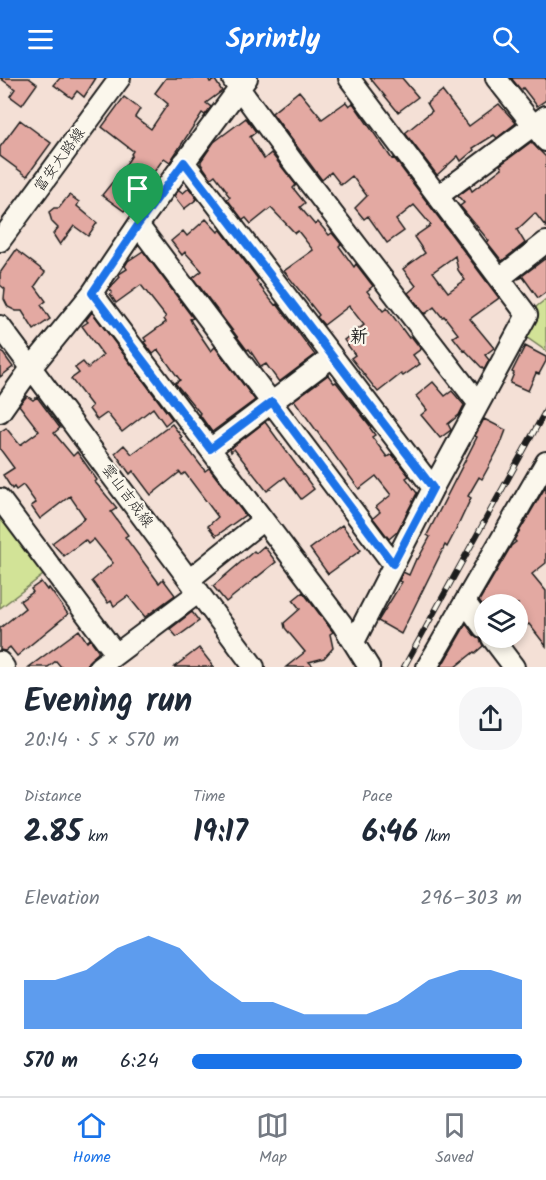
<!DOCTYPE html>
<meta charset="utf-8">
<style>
:root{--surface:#fff;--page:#f6f6f7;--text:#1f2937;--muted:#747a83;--line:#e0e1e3;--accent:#1a73e8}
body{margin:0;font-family:Kalam,"Klee One",sans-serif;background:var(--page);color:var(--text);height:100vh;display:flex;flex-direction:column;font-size:22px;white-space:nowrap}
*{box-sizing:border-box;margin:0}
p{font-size:20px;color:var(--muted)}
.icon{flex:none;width:33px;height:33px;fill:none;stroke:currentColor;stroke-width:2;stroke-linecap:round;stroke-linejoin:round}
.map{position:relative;height:589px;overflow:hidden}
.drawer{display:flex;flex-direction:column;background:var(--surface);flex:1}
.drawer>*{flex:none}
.fabs{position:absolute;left:474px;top:516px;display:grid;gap:12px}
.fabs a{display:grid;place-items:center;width:54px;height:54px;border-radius:50%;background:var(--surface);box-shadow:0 3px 9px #0003;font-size:30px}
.pin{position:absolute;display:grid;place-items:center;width:51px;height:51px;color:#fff;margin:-62px -26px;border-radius:50% 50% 50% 0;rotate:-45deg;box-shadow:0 0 6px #0007}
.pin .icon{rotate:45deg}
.round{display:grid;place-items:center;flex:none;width:63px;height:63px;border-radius:24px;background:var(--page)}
.summary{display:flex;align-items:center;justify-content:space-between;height:102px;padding:0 24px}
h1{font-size:33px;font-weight:800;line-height:45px}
.figures{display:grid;grid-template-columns:repeat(3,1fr);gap:9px;height:102px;padding:6px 24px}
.figures div{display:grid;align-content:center}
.figures b{font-size:30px;font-weight:800}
.figures small{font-size:16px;font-weight:400}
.figures p{font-size:16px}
.chart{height:168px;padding:12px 24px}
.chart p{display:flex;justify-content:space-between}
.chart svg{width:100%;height:108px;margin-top:6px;fill:var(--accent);opacity:.7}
ul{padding:0 24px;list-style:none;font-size:20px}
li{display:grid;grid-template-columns:96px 72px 1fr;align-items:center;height:45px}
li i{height:15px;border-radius:8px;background:var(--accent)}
header{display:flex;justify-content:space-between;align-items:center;height:78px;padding:0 24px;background:var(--accent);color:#fff;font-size:27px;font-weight:800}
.dock{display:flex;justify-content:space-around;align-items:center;height:84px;border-top:2px solid var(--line);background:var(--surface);font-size:16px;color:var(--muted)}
.dock a{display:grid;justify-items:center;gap:3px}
.dock .current{color:var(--accent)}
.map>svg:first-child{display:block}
.green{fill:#d2e397;stroke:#77805a;stroke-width:1.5}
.building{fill:#e3a9a2;stroke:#1c1c1c;stroke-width:1.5;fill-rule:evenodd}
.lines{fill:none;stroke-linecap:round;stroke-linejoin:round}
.minor-casing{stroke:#1c1c1c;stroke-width:24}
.minor{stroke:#fbf7ec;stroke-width:20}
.rail-casing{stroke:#1c1c1c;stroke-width:6}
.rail{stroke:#fbf7ec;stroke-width:4;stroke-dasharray:11;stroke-linecap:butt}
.route-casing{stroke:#fff;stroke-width:12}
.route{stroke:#1a73e8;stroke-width:8}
.labels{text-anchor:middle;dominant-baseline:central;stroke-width:4.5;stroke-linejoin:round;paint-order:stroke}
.street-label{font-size:15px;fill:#1c1c1c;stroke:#fbf7ec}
.quarter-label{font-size:18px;font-weight:bold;fill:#1c1c1c;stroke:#fbf7ec}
</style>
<header><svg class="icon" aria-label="menu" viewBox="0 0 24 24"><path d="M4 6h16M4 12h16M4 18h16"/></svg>Sprintly<svg class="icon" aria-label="search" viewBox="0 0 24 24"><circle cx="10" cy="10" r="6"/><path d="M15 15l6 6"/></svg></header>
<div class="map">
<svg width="546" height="589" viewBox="0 0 546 589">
<rect width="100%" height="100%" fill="#f4e0d6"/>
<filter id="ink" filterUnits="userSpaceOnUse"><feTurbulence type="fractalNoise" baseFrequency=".0167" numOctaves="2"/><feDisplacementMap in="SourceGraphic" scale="12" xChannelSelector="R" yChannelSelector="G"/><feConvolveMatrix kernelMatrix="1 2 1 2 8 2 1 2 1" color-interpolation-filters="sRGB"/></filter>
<g filter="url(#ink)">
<path class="green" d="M546,221V273L526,259L538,238L536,229Z
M0,431L47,494L0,530Z"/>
<path class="building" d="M0,0H29L37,6L22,27L10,18L15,11Z
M60,0H96L84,19L77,13L72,20L54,7Z
M166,0H208L210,4L215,2L222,13L206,25L211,29L205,37L202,35L170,84L164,80L151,98L156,102L134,133L128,128L124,133L102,117L114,102L115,103L132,77L131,76L133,73L102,49L124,19L140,31L135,39L151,51L168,26L155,15Z
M370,0H402L418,19L398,34Z
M511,0H546V22L537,28L523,10L521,12Z
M299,13L322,41L346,24L349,28L353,25L392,81L394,80L499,220L470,241L494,270L485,277L489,282L484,292L465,272L464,273L453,259L458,256L444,238L442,239L434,229L425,236L408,215L416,208L403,191L425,175L414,159L431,147L414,127L396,142L404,153L387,165L368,138L364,141L355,130L367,118L352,98L341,107L331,94L322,102L272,35ZM455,178L458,192L465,202L448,214L433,194Z
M442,13L469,48L499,26L516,45L497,60L494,57L473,70L474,72L461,83L458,78L437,97L405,55L432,33L427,25Z
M246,40L256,54L250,59L264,81L271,75L296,107L293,110L305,125L300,129L315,147L318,144L329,157L332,155L341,166L339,168L354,189L356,186L373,208L367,213L383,233L387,230L409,260L411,258L421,271L413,277L420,286L403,298L401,296L378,314L351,280L355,277L344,262L364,247L349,228L324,247L317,239L319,237L284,193L313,172L298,153L295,155L271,130L251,146L246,140L243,142L227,121L230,119L226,114L227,113L215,97L211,100L201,86V83L214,64Z
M20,42L51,65L27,98L0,78V69Z
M531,64L546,79V149L535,135L517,152L525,165L502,183L487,164L489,163L460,128L464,125L458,118L470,109L472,113L502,90L500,87Z
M189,110L197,121L184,131L174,118L179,112L183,115Z
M69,117L79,124L77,128L97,145L88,158L74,148L60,167L53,156L58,150L52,144L49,134L54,130H59Z
M206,141L218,154L221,152L258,201L256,203L270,221L275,227L277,226L315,277L279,304L266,286L261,289L249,271L247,272L193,200L202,193L185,174L182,177L171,163L183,153L187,158Z
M16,172L45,194L35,208L46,223L41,227L50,241L34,252L22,233H16L8,229L4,221L5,211L0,207V195Z
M143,173L193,240L190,241L192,245L211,273L215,269L255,322L212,354L199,336L200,335L175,305L180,302L158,272L153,276L144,264L146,263L144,260L166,244L164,241L166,239L141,207L116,225L110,216L112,214L109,211L120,199L119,196L127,191L125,188L128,183Z
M546,180V214L538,220L523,199L518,201Z
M92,234L172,341L165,347L153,330L122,354L107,335L97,342L89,331L92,328L71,301L79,295L75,290L83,284L88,290L103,277L82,248L88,244L86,242Z
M525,268L546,279V283L539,296L536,295L528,313L510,305L514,295L512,294Z
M0,271L13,289L0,299Z
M328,297L334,305L336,304L371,349L370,350L375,357L372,359L387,379L392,376L409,398L406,400L417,415L397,454L389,461L373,440L380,434L376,429L391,417L376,398L359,411L294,322Z
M433,304L445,318L452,313L464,327L459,337L448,346L451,352L440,360L421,337L427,332L416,318Z
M27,318L33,322L37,319L60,350L54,355L73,378L77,374L97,402L95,404L117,430L111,434L128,457L125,459L159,505L163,501L175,517L145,539L128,518L114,528L111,523L108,525L92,503L113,485L94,461L88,466L85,462L64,478L52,465L85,440L70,418L40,441L31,428L36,425L23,407L16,412L14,409L12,411L3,397L14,390L0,371V354L6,350L20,367L39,353L19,327Z
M484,341L506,352L500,368L482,401L479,399L468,418L471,420L455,454L447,469L445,467L401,556L378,543L402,504L399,503L403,494L409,497L416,481H418L430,459L427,457L477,359L475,358Z
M265,344L314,411L301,421L285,399L267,413L234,371L231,374L230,371Z
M172,346L182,359L180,360L205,393L209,390L245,437L216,458L208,448L218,439L185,395L182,397L180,394L151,417L133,393L130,396L115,375L124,367L132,376Z
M546,408V485L532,496L546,513V568L529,546L522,551L518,545V526H484V530L479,523L511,468L516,464L514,462Z
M342,447L361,472L328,496L310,471Z
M264,468L276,484L226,524L213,508L254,473L256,475Z
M41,504L47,512L49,510L68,536L17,578L10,569L5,573L0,572V550L25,530L20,523L33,514L31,511Z
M303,514L333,554L330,556L333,570L324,580L309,584L314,589H286L305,574L285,550L284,545L300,531L293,522Z
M192,534L199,543L177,559L170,551Z
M466,546L474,557L480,561L483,568L475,575L474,574L455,589H441Z
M79,552L87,564L90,561L98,572V575L88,584L87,589H61L56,583L48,589H29Z
M199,570L214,589H174Z"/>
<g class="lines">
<defs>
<path id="minor" d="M349,0L527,237L433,410L354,564
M496,0L546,63
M233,2L296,88L478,325
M184,84L433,410
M438,118L546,38
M138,147L393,486
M0,163L120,0
M500,200L546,164
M92,215L342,546L369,589
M0,248L254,589
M0,334L31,290L92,215L138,147L247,0
M210,371L332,279
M0,421L116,576
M190,501L263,442
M465,524L484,550
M492,560L514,589
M0,584L4,589
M99,589L199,514
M427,589L546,384"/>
</defs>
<use href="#minor" class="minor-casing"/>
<use href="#minor" class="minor"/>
<defs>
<path id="rail" d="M404,589L546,332"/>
</defs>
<use href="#rail" class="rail-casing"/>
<use href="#rail" class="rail"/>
</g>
</g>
<g class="lines" filter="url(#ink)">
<defs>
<path id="route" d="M184,84L433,410L393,486L272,324L210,371L92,215L138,147Z"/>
</defs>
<use href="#route" class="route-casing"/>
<use href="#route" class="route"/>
</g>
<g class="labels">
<g class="street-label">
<text transform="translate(60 82) rotate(-54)">富安大路線</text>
<text transform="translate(127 418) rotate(53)">雲山吉成線</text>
</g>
<g class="quarter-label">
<text x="359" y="259">新</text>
</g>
</g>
</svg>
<div class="fabs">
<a><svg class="icon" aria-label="layers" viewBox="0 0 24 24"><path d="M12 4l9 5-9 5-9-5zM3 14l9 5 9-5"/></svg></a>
</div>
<div class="pin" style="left:138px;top:147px;background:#1e9e55"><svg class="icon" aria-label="arrive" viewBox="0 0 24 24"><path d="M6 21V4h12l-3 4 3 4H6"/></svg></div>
</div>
<section class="drawer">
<div class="summary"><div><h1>Evening run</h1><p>20:14 · 5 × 570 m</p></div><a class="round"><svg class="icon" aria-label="share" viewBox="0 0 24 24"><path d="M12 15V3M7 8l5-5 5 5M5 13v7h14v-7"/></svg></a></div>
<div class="figures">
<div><p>Distance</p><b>2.85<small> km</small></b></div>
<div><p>Time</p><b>19:17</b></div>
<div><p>Pace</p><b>6:46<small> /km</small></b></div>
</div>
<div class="chart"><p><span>Elevation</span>296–303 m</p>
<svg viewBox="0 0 160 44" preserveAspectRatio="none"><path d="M0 44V24L10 24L20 20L30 11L40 6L50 11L60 24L70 33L80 33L90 38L100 38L110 38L120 33L130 24L140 20L150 20L160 24V44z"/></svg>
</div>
<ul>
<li><b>570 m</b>6:24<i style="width:100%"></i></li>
</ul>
</section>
<nav class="dock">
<a class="current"><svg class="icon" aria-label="home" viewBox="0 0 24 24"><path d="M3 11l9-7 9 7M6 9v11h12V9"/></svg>Home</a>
<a><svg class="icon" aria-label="map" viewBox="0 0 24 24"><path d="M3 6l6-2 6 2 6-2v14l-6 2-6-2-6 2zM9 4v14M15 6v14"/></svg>Map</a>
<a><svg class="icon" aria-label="saved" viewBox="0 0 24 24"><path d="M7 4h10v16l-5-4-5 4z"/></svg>Saved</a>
</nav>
